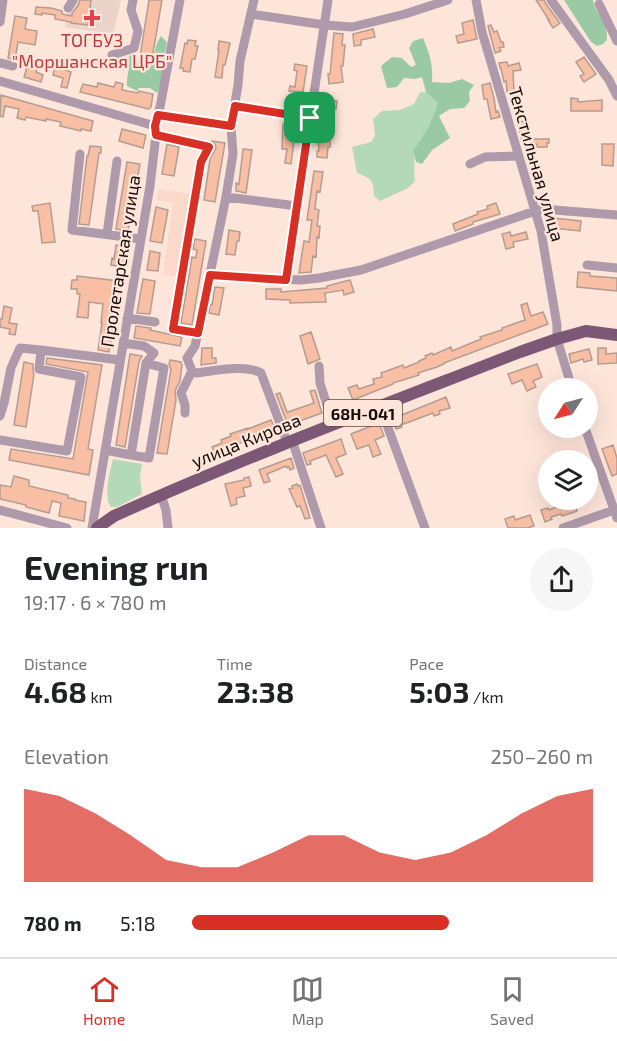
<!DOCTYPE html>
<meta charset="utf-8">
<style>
:root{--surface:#fff;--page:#f6f6f6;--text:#202124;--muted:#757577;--line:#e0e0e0;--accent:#d93025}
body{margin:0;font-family:"Exo 2",sans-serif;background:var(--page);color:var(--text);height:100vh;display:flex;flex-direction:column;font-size:22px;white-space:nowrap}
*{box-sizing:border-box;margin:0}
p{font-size:20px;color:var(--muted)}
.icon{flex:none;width:33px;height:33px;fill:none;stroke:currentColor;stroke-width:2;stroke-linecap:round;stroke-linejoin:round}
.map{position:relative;height:528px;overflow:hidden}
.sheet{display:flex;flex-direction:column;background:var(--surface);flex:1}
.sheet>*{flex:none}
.needle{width:39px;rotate:234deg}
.controls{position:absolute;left:538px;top:378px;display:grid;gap:12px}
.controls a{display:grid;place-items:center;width:60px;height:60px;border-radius:50%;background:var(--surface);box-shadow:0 6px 24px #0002;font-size:30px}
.pin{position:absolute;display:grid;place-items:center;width:51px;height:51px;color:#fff;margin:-26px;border-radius:12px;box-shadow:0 3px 9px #0006}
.round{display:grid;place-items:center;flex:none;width:63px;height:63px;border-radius:32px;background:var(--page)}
.head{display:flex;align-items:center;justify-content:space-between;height:102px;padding:0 24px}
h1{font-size:33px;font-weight:700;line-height:45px}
.metrics{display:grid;grid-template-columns:repeat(3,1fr);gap:9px;height:102px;padding:6px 24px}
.metrics div{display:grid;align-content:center}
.metrics b{font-size:30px;font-weight:700}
.metrics small{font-size:16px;font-weight:400}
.metrics p{font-size:16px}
.chart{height:168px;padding:12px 24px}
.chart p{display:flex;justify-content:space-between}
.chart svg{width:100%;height:108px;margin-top:6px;fill:var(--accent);opacity:.7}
ul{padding:0 24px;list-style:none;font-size:20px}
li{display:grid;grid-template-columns:96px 72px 1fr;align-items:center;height:45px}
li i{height:15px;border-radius:8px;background:var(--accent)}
.tabs{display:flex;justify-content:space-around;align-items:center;height:84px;border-top:2px solid var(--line);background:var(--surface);font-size:16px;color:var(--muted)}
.tabs a{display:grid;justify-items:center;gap:3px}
.tabs .active{color:var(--accent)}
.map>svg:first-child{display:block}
.built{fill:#fad9cb}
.medical{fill:#ebd3ca}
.green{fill:#b3d9b9}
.forest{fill:#9acaa3}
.building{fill:#f9bfa4;stroke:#b39c92;stroke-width:1.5}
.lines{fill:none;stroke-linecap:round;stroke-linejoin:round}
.minor{stroke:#af9aab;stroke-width:9}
.major{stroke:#7c5876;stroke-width:12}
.route-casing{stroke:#fff;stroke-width:12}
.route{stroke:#d93025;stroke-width:8}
.health-dot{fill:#e0444e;stroke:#fee5da;stroke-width:2}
.labels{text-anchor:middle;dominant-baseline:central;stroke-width:4.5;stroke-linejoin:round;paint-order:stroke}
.shield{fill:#fee5da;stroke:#5b4e48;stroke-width:1.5}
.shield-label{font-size:16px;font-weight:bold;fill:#150d09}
.health-label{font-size:18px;fill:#be3a42;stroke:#fee5da}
.street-label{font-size:18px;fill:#150d09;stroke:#fee5da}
</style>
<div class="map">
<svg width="617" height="528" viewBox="0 0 617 528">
<rect width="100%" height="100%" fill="#fee5da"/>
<path class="built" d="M158,189L190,194L176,276L163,275L173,203L157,200Z"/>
<path class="medical" d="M72,0H121L114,31L106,33L65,27Z"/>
<path class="green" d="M420,92H426L438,103L429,126L413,151C416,162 413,170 415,181L408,188L380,201L374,196C373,179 372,179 357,173L352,147L371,142L375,135L373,119L382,111L400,110L414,104Z
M113,459L142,464L140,477L142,494L117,507H111C103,497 110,471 113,459Z"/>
<path class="forest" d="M564,0H593C594,8 598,12 602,19C606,25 607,32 607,40L603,44L597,46L591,42Z
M161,36L167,42L163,64L161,86L157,93L150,88H139L137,91L127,86C126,76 131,67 129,57L131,55C137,60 137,66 144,70L151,67L157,43Z
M423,38C430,54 433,65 432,82L449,83L462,79L474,85L469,92L470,101L464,108L450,109L439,116L450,138L432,150L422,164L416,162L413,151L429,126L438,103L426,92L422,77L415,79L404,78L397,87L387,88L381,66L392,57L402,58L411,67L416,65L409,48L413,41Z"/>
<path class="building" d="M80,0H91L88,25L71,23V22L55,19V15L42,13V15L35,14L36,7L51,8L62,11V14L72,16V13L78,6Z
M149,0H162L151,65L139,63Z
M536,0H544L546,4L560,23L553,28L548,20H549Z
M15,16L27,18L25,29L37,31L35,45L18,42L15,60L8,58Z
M473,20L477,39L458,43L456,36L464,34L462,23Z
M491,25L494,32L497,31L501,42H503L504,47L499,48L501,51L495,53L488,26Z
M373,29L375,37L361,40V45L354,46L353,34Z
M334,33L343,34L342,45H345L343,66H341L343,82L329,84L328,74H330Z
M188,40L196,41L195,46H198L195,59H192L190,72L183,71V68H180L185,43L187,44Z
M219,41L230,43L225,65H223L222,78L215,77L219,50H218Z
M584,57L596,74L584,82L580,76L584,74L576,62Z
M57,59L67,62L65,70L71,72L67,88L61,87L63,78L53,75Z
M29,61L38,64L36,72L43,75L41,82L24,77Z
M507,62L508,66L519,63L521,70L513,71L514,92H507L506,81L504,82L501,68H500L499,63Z
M295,64L307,66L303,92L289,91L290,86L295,87L297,71L294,70Z
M116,82L123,84L122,90L138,93L139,91L153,94L151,107L148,109L137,106L80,92L83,84L97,87L98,83L114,87Z
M490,83L494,98L496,112L498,111L500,117L491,119L487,99H484L482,85Z
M1,95L93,121L91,131L81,129V131L60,126L61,122L46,119V121L26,117L25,120L17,118L19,109L5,106L3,117L0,116Z
M571,98L578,99V102L602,100V111H571Z
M325,100L337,101L336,109H334L332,123L330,122V147H328L327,158L317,157V151H319L318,140H322L321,127Z
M527,121L530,139H549V143H547V147H537V144L523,145L517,122Z
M283,124L296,126L291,164L285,163L287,149H282Z
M122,129L146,135L143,148L119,141Z
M211,141L225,143L215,202L204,200L210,159L216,148L215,144Z
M167,144L179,147L174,176L162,174Z
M602,144H614L613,166L602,165Z
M90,146L101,147V153H99L89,225L79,224L87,156H88Z
M243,149L252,150L246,193L236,191V183L239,184Z
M127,162L140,164L128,231L116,229Z
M314,171L323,172L320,192L317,191L315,209L319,210L317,226H320L319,238L317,237L316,257L313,256L311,272L299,273L304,241L309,242L312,220H307Z
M50,203L55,242L42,243L38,211H33L32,206Z
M496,203L500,214L473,222V224L455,231L453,224L478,214L477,212L488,209L487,206Z
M156,207L168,210L162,243L150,241Z
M553,218L581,221L580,231L552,228Z
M229,230L240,232L239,241H237L235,255L226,254Z
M510,232L511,236L526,232L528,239L513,242L514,247L506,249L502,234Z
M195,239L206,241L192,325L181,323L192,257L196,258L197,250L193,249Z
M116,245L128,247L124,267L111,265L112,258L114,259Z
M150,251L160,253L158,271L147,270Z
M578,272L590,273V276L617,278V291L577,287Z
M77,276L119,281L117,294H115L113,315L115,316L109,352L98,350L102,323H101L103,304L89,302L88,318L77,317L80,294H77V289H71L72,280H77Z
M143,279L155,281L150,314L137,313Z
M350,280L354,292L344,295L343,290L325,293L326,302L290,303V300L266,299V289H281V292L327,288V286Z
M215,287L224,288L219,315L209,313L210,305H212Z
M527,303L531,316L543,312L548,324L444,363V364L437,367L418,373L419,375L393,383V384L353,400L348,388L357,385L359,389L374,384L373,379L382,377L381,373L403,365L404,368L419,362V361L426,358L425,356L432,353L433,355L451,347L452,351L481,339L480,337L502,330V328L525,320L521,305Z
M4,306L12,308L9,323L17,324L15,335L9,334L10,329L0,327V319H2Z
M136,326L151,328L150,330L182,337L180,346L134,338Z
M311,332L320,359L308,364L300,336Z
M202,348H212V358H216V363L201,365Z
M598,348H606V354L617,353V363L598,364Z
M589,349L592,360L584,362L583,359L571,363L569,354Z
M130,354L142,356L139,362L125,447L116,445Z
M47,358L102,365L88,449L93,450L89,475L9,460L11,449L73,459L88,372L46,364Z
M170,360L181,362L182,365L180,381L175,391L176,400L167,454L157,453L171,369L169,364Z
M24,362L33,364V371L34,374L26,427L14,425Z
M537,364L542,377L533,381L536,387L527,391L522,380L512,384L508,374Z
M315,390L322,413L288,425L276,394L280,393L287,412H288L314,403L310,391Z
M446,397L450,408L439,411L440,414L434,416L433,413L401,425L402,427L396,429L392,419Z
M271,420L276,431L231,446L232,448L215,455L212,447L222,443L221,440L231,436L230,434L248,428V429Z
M379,423L384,436L375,440L381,454L373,457L369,445L357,449L351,434Z
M341,439L346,454L336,458L343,474L336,477L326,455L310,461L311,464L307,465L303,453Z
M613,445L617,458V474L612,476L602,449Z
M291,458L294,468L290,470L289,467L287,468L286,466L267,474L270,481L264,483L259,470Z
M14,476L29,480V486L68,495V498L75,499V500L86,502L84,521L59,516L61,503L52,501L49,513L26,507V505L0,499V485L11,487Z
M249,477L251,486L243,488L245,496L236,498L237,504L231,506L225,484L244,480V478Z
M297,484L298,486L300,485L310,518L305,519L300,506L297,507L289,489L293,488L292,486Z
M574,501L577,511L562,516L561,514L551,517L552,519L545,522L541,510L548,508L549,510L566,503L567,504Z
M530,515L534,526L527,528H508L505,519L514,516L515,520Z"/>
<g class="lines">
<path class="minor" d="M476,0L482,32L541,231L557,325V339L572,388
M551,0L609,80L617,96
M599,4L617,41
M68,8L73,0
M251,14L325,25L352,27L405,14L448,0
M0,22L3,0
M112,55L134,48L138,31L131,10L133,0
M0,63L13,66
M0,81L155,126
M235,106L310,118
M158,115L231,126
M156,135L209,147L201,162L173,329L198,333
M80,154L72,230L141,239
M470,164L485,157L519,156
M226,197L297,206
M107,234L117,161
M587,265L617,268
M210,275L301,280L319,278L361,270L535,211L542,209L617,215
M286,280L328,0
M127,318L155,322
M123,343L144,346L154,353L146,363L164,368L149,458L131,455L146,363
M319,366L320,383L333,424
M192,371L187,358L195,346L226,197L233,154L231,126L238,85L240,61L254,0
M192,371L196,373C214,371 245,364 261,373L287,442
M380,406L425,528
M185,413V405L181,393L192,371
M0,416L4,403L11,368L20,348L41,350
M585,428L617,518
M0,440L67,451L81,377L39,369L41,350L120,360
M292,440L321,528
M105,450L131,455
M161,495L166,510L168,528
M0,510L67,528
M92,528L150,186L156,135L155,126L160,107L180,0
M563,528L617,509"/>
<path class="major" d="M97,528L114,516C247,456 384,405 520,352L557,339L586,331L617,335"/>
</g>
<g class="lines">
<defs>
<path id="route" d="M235,106L310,118L286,280L210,275L198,333L173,329L201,162L209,147L156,135L155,126L158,115L231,126Z"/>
</defs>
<use href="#route" class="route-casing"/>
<use href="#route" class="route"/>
</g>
<path class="health-dot" d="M89 9h6v6h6v6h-6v6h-6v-6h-6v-6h6z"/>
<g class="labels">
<rect class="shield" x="324" y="400" width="78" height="26" rx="4.5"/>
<g class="shield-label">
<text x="363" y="413">68Н-041</text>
</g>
<g class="health-label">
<text x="92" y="40">ТОГБУЗ<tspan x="92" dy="21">"Моршанская ЦРБ"</tspan></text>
</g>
<g class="street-label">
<text transform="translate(537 164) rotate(74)">Текстильная улица</text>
<text transform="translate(120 261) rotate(-81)">Пролетарская улица</text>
<text transform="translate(246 440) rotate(-22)">улица Кирова</text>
</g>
</g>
</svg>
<div class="controls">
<a><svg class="needle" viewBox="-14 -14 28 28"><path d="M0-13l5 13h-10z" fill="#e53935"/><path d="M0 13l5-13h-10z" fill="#757577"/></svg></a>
<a><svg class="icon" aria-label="layers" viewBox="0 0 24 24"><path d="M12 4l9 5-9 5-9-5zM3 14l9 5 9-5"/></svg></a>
</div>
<div class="pin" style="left:310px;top:118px;background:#1e9e55"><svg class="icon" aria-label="arrive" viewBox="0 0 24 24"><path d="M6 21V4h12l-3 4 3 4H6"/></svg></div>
</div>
<section class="sheet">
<div class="head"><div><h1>Evening run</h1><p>19:17 · 6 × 780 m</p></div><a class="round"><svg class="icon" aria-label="share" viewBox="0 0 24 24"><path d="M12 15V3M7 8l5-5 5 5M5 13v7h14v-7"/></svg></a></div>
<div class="metrics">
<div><p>Distance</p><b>4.68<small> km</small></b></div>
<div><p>Time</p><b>23:38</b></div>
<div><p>Pace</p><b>5:03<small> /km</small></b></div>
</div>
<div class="chart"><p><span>Elevation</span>250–260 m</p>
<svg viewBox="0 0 160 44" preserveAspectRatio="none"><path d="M0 44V6L10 9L20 16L30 25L40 35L50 38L60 38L70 32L80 25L90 25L100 32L110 35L120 32L130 25L140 16L150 9L160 6V44z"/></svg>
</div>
<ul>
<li><b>780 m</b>5:18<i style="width:64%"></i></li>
</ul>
</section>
<nav class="tabs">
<a class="active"><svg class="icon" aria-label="home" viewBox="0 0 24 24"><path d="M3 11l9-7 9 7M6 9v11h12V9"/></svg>Home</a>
<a><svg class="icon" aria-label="map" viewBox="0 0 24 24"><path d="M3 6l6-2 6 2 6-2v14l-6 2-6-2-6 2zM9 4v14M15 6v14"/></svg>Map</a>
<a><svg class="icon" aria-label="saved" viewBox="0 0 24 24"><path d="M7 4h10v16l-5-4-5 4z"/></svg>Saved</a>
</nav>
